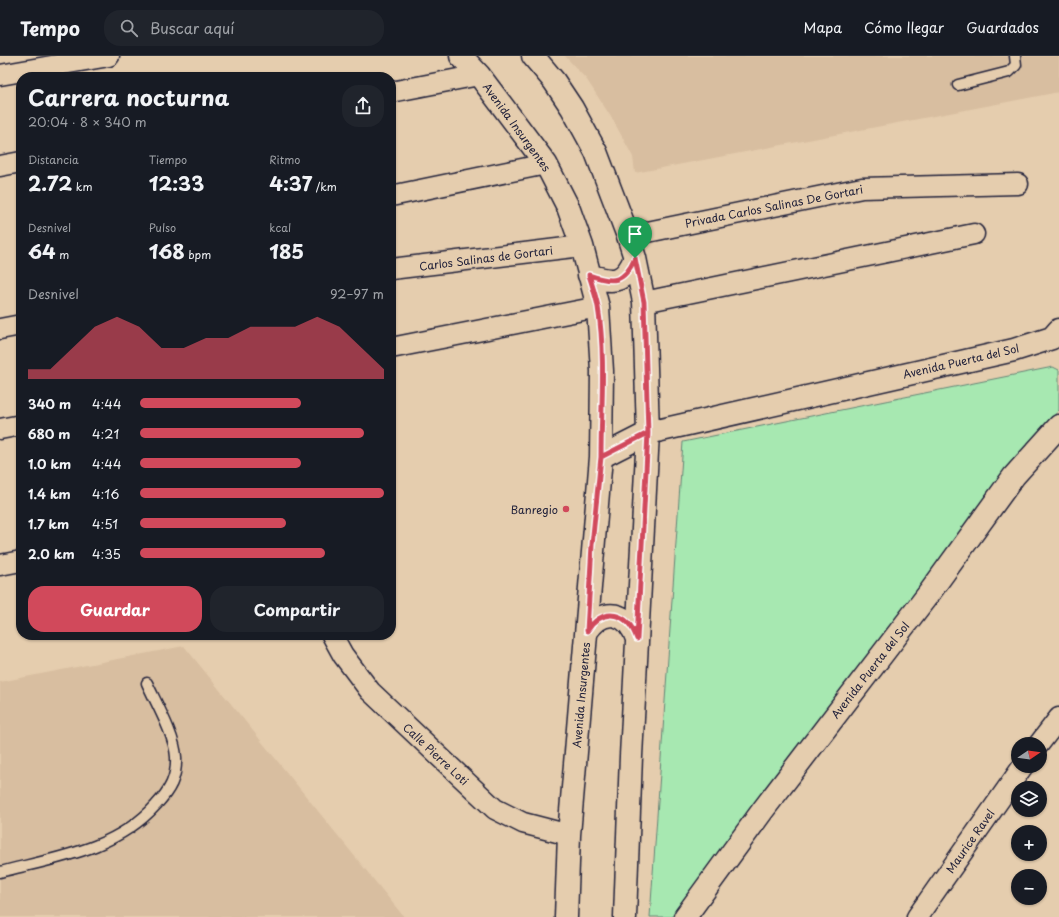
<!DOCTYPE html>
<html lang="es">
<meta charset="utf-8">
<style>
:root{--surface:#171b24;--page:#20242c;--text:#f1f3f6;--muted:#9ea1a6;--line:#363941;--accent:#d1495b}
body{margin:0;font-family:"Playpen Sans",sans-serif;background:var(--page);color:var(--text);height:100vh;display:flex;flex-direction:column;font-size:15px;white-space:nowrap}
*{box-sizing:border-box;margin:0}
p{font-size:13px;color:var(--muted)}
.icon{flex:none;width:22px;height:22px;fill:none;stroke:currentColor;stroke-width:2;stroke-linecap:round;stroke-linejoin:round}
.map{position:relative;flex:1;overflow:hidden}
.details{position:absolute;left:16px;top:16px;width:380px;height:568px;display:flex;flex-direction:column;background:var(--surface);border-radius:16px;box-shadow:0 1px 3px #0004}
.details>*{flex:none}
.needle{width:26px;rotate:77deg}
.tools{position:absolute;left:1011px;top:681px;display:grid;gap:8px}
.tools a{display:grid;place-items:center;width:36px;height:36px;border-radius:50%;background:var(--surface);box-shadow:0 1px 3px #0004;font-size:20px}
.pin{position:absolute;display:grid;place-items:center;width:34px;height:34px;color:#fff;margin:-41px -17px;border-radius:50% 50% 50% 0;rotate:-45deg;box-shadow:0 0 4px #0007}
.pin .icon{rotate:45deg}
.round{display:grid;place-items:center;flex:none;width:42px;height:42px;border-radius:16px;background:var(--page)}
.headline{display:flex;align-items:center;justify-content:space-between;height:68px;padding:0 12px}
h1{font-size:22px;font-weight:700;line-height:30px}
.figures{display:grid;grid-template-columns:repeat(3,1fr);gap:6px;height:68px;padding:4px 12px}
.figures div{display:grid;align-content:center}
.figures b{font-size:20px;font-weight:700}
.figures small{font-size:11px;font-weight:400}
.figures p{font-size:11px}
.chart{height:112px;padding:8px 12px}
.chart p{display:flex;justify-content:space-between}
.chart svg{width:100%;height:72px;margin-top:4px;fill:var(--accent);opacity:.7}
.cta{display:flex;gap:8px;margin-top:auto;padding:8px 12px}
.cta a{flex:1;height:46px;border-radius:16px;background:var(--accent);color:#fff;font-size:16px;font-weight:700;line-height:46px;text-align:center}
.cta a+a{background:var(--page);color:var(--text)}
ul{padding:0 12px;list-style:none;font-size:13px}
li{display:grid;grid-template-columns:64px 48px 1fr;align-items:center;height:30px}
li i{height:10px;border-radius:5px;background:var(--accent)}
header{display:flex;align-items:center;gap:24px;box-sizing:border-box;height:56px;padding:0 20px;background:var(--surface);border-bottom:1px solid var(--line)}
header strong{font-size:19px}
nav{display:flex;gap:22px;margin-inline-start:auto;font-size:14px}
.search{width:280px;height:36px;background:var(--page);display:flex;align-items:center;gap:10px;box-sizing:border-box;padding:0 14px;border-radius:16px;color:var(--muted);font-size:15px}
.map>svg:first-child{display:block}
.built{fill:#d8bea0}
.green{fill:#a7e8b1;stroke:#648576}
.lines{fill:none;stroke-linecap:round;stroke-linejoin:round}
.service-casing{stroke:#22223b;stroke-width:13}
.minor-casing{stroke:#22223b;stroke-width:23}
.secondary-casing{stroke:#22223b;stroke-width:25}
.service{stroke:#e5cdae;stroke-width:10}
.minor{stroke:#e5cdae;stroke-width:20}
.secondary{stroke:#e5cdae;stroke-width:22}
.route-casing{stroke:#fff;stroke-width:8}
.route{stroke:#d1495b;stroke-width:5}
.poi-dot{fill:#d1495b;stroke:#e5cdae;stroke-width:1.5}
.labels{text-anchor:middle;dominant-baseline:central;stroke-width:3;stroke-linejoin:round;paint-order:stroke}
.street-label{font-size:11px;fill:#22223b;stroke:#e5cdae}
.poi-label{font-size:11px;fill:#22223b;stroke:#e5cdae;text-anchor:end}
</style>
<header>
<strong>Tempo</strong>
<div class="search"><svg class="icon" aria-label="search" viewBox="0 0 24 24"><circle cx="10" cy="10" r="6"/><path d="M15 15l6 6"/></svg>Buscar aquí</div>
<nav><a>Mapa</a><a>Cómo llegar</a><a>Guardados</a></nav>
</header>
<div class="map">
<svg width="1059" height="861" viewBox="0 0 1059 861">
<rect width="100%" height="100%" fill="#e5cdae"/>
<filter id="ink" filterUnits="userSpaceOnUse"><feTurbulence type="fractalNoise" baseFrequency=".025" numOctaves="2"/><feDisplacementMap in="SourceGraphic" scale="8" xChannelSelector="R" yChannelSelector="G"/><feConvolveMatrix kernelMatrix="1 2 1 2 8 2 1 2 1" color-interpolation-filters="sRGB"/></filter>
<g filter="url(#ink)">
<path class="built" d="M565,0H1059V36L635,117L633,101L613,64L587,24Z
M184,590L404,861H0V626Z"/>
<path class="green" d="M1053,311L1059,314V354L1011,408L674,861H650L683,386Z"/>
<g class="lines">
<defs>
<path id="service" d="M958,29L1009,16L1016,9L1015,0
M0,816C55,802 116,794 156,749C170,734 177,722 176,701C175,680 156,647 147,627"/>
<path id="minor" d="M0,19L109,0
M391,36L479,19
M0,110L21,106
M391,140L546,108
M628,180L862,132L1018,128
M391,213L582,190
M644,246L974,178
M0,273L21,269
M391,292L598,251
M0,373L21,369
M0,509L21,505
M332,579L343,599L370,635L495,753L523,767L569,779
M1039,688L1059,662
M917,861L1023,710"/>
<path id="secondary" d="M461,0L479,19L546,108L568,151L582,190L598,251L602,315L601,401L569,779L566,861
M533,0L554,25L572,52L596,96L628,180L635,202L644,246L648,377L631,700L625,861
M589,219C613,227 624,228 635,202
M601,401L648,377L1014,294L1052,282L1059,274
M587,575C604,550 628,556 637,583
M685,861L763,754L930,536L1014,420L1059,370"/>
</defs>
<use href="#service" class="service-casing"/>
<use href="#minor" class="minor-casing"/>
<use href="#secondary" class="secondary-casing"/>
<use href="#service" class="service"/>
<use href="#minor" class="minor"/>
<use href="#secondary" class="secondary"/>
</g>
</g>
<g class="lines" filter="url(#ink)">
<defs>
<path id="route" d="M635,202L644,246L648,377L601,401L592,489L587,575C604,550 628,556 637,583L648,377L601,401C601,352 606,300 598,251C596,240 592,229 589,219C612,227 624,228 635,202"/>
</defs>
<use href="#route" class="route-casing"/>
<use href="#route" class="route"/>
</g>
<circle class="poi-dot" cx="566" cy="453" r="4"/>
<g class="labels">
<g class="street-label">
<text transform="translate(517 71) rotate(54)">Avenida Insurgentes</text>
<text transform="translate(774 150) rotate(-11)">Privada Carlos Salinas De Gortari</text>
<text transform="translate(486 202) rotate(-7)">Carlos Salinas de Gortari</text>
<text transform="translate(961 305) rotate(-13)">Avenida Puerta del Sol</text>
<text transform="translate(870 614) rotate(-52)">Avenida Puerta del Sol</text>
<text transform="translate(581 639) rotate(-85)">Avenida Insurgentes</text>
<text transform="translate(436 698) rotate(43)">Calle Pierre Loti</text>
<text transform="translate(970 785) rotate(-55)">Maurice Ravel</text>
</g>
<g class="poi-label">
<text x="558" y="453">Banregio</text>
</g>
</g>
</svg>
<div class="tools">
<a><svg class="needle" viewBox="-14 -14 28 28"><path d="M0-13l5 13h-10z" fill="#e53935"/><path d="M0 13l5-13h-10z" fill="#9ea1a6"/></svg></a>
<a><svg class="icon" aria-label="layers" viewBox="0 0 24 24"><path d="M12 4l9 5-9 5-9-5zM3 14l9 5 9-5"/></svg></a>
<a>+</a>
<a>−</a>
</div>
<div class="pin" style="left:635px;top:202px;background:#1e9e55"><svg class="icon" aria-label="arrive" viewBox="0 0 24 24"><path d="M6 21V4h12l-3 4 3 4H6"/></svg></div>
<section class="details">
<div class="headline"><div><h1>Carrera nocturna</h1><p>20:04 · 8 × 340 m</p></div><a class="round"><svg class="icon" aria-label="share" viewBox="0 0 24 24"><path d="M12 15V3M7 8l5-5 5 5M5 13v7h14v-7"/></svg></a></div>
<div class="figures">
<div><p>Distancia</p><b>2.72<small> km</small></b></div>
<div><p>Tiempo</p><b>12:33</b></div>
<div><p>Ritmo</p><b>4:37<small> /km</small></b></div>
</div>
<div class="figures">
<div><p>Desnivel</p><b>64<small> m</small></b></div>
<div><p>Pulso</p><b>168<small> bpm</small></b></div>
<div><p>kcal</p><b>185</b></div>
</div>
<div class="chart"><p><span>Desnivel</span>92–97 m</p>
<svg viewBox="0 0 160 44" preserveAspectRatio="none"><path d="M0 44V38L10 38L20 25L30 12L40 6L50 12L60 25L70 25L80 19L90 19L100 12L110 12L120 12L130 6L140 12L150 25L160 38V44z"/></svg>
</div>
<ul>
<li><b>340 m</b>4:44<i style="width:66%"></i></li>
<li><b>680 m</b>4:21<i style="width:92%"></i></li>
<li><b>1.0 km</b>4:44<i style="width:66%"></i></li>
<li><b>1.4 km</b>4:16<i style="width:100%"></i></li>
<li><b>1.7 km</b>4:51<i style="width:60%"></i></li>
<li><b>2.0 km</b>4:35<i style="width:76%"></i></li>
</ul>
<div class="cta"><a>Guardar</a><a>Compartir</a></div>
</section>
</div>
